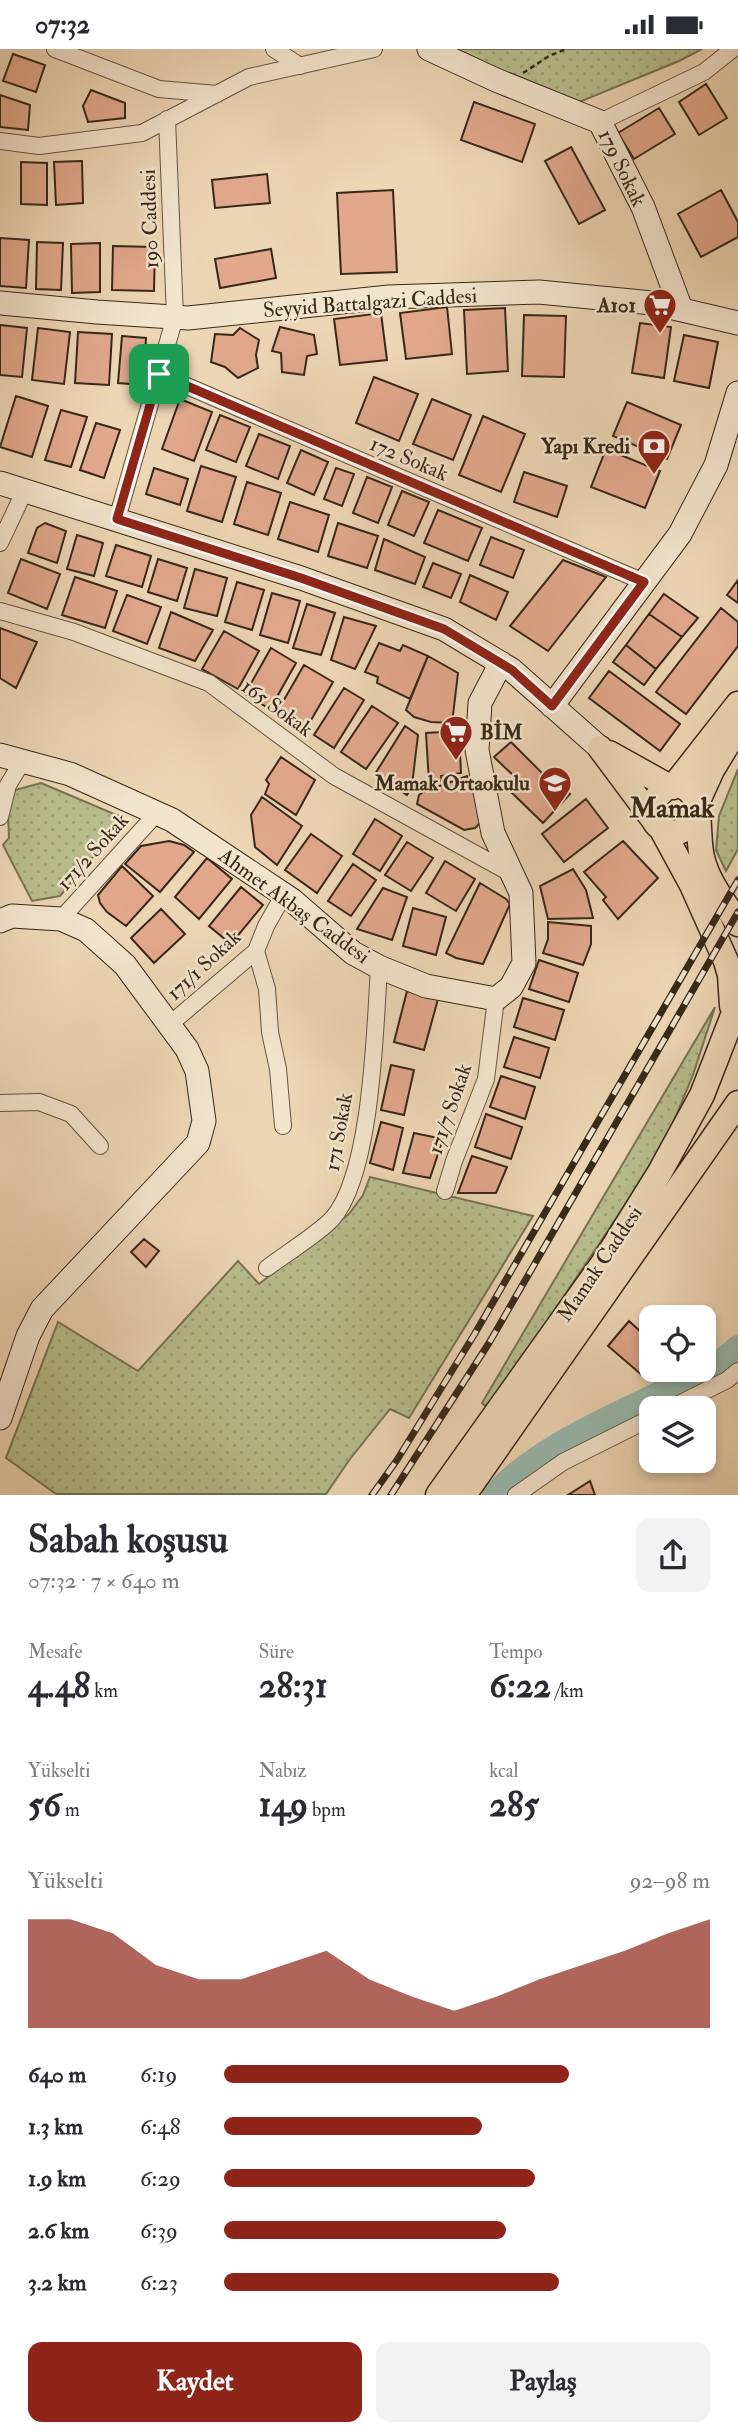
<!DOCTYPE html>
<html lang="tr">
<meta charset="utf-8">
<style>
:root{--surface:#fff;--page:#f2f2f3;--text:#2b2b33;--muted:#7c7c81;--accent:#8f2418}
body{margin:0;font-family:"IM FELL Double Pica",serif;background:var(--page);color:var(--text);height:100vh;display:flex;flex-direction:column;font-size:26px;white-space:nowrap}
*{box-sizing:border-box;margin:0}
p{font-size:23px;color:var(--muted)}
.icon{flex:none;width:38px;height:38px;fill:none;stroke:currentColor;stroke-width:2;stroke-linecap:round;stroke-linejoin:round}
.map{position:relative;height:1446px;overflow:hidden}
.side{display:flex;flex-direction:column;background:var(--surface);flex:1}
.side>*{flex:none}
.controls{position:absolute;left:639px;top:1256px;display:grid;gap:14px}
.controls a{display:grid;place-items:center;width:77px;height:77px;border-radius:14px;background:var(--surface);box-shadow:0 4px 10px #0003;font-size:35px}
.pin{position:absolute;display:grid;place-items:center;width:60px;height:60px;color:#fff;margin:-30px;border-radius:14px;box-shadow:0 4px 10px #0006}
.round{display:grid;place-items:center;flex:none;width:74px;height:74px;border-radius:14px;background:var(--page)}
.head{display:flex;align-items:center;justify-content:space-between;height:119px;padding:0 28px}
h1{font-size:38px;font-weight:700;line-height:52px}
.figures{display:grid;grid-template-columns:repeat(3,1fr);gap:10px;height:119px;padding:7px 28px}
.figures div{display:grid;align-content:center}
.figures b{font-size:35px;font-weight:700}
.figures small{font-size:19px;font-weight:400}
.figures p{font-size:19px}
.chart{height:196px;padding:14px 28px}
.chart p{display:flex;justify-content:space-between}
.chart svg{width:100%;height:126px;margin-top:7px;fill:var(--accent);opacity:.7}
.primary-button{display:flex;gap:14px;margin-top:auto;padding:14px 28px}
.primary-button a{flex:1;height:80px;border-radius:14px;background:var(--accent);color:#fff;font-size:28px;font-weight:700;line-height:80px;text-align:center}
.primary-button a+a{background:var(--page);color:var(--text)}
ul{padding:0 28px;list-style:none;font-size:23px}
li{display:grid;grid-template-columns:112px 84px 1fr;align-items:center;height:52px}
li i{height:18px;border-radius:9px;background:var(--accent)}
.status{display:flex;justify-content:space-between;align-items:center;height:49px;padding:0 35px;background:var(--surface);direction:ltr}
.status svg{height:19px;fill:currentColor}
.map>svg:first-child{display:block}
.green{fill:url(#green-dots);stroke:#787352;stroke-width:2}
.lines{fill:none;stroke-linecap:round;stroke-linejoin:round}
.river{stroke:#99b9ae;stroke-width:24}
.building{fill:#e1a88c;stroke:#382818;stroke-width:2}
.street-casing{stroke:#65543f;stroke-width:18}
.secondary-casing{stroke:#382818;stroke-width:25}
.primary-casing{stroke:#382818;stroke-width:27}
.path{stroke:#382818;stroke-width:2.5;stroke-dasharray:5 3.5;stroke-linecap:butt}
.street{stroke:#f3e4ce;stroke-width:16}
.secondary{stroke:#f3e4ce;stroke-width:23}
.primary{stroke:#edd6b4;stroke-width:24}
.rail-casing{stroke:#382818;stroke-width:7}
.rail{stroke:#f3e4ce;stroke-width:4.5;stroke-dasharray:13;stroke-linecap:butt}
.route-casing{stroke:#fff;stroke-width:14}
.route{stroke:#8f2418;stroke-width:9}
.labels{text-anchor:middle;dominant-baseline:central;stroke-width:5;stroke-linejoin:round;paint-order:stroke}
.street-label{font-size:21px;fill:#382818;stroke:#f3e4ce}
.poi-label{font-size:21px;font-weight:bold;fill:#382818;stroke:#f3e4ce;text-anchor:end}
.district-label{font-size:28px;font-weight:bold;fill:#382818;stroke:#f3e4ce}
</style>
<div class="status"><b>07:32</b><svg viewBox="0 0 49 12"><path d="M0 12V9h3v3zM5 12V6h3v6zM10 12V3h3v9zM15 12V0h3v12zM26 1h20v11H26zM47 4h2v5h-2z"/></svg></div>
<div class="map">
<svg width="738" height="1446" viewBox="0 0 738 1446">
<defs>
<pattern id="green-dots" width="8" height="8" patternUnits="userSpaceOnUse" patternTransform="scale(1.75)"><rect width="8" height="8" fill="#b8be8d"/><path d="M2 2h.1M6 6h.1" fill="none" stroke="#9fa379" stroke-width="1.8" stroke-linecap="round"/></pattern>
</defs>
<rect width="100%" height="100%" fill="#edd6b4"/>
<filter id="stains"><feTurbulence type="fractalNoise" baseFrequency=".00286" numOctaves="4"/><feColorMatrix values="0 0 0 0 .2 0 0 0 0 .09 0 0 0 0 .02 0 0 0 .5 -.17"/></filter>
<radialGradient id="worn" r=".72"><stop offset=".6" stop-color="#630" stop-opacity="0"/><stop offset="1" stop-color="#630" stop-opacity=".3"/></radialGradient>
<path class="green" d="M451,0H702L679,12L577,54Z
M738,720V800L726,822L716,801L719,767Z
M41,734L119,767L122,774L60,847L32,852L3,796L9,789L8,765L15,741Z
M715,958L693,1026L671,1079L638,1137L488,1360L482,1354Z
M370,1128L533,1167L409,1369L390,1360L350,1410L326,1445H56L6,1409L58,1273L138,1322L238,1212L259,1235L349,1165L363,1146Z"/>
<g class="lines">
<path class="river" d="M494,1446C534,1400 609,1369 664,1342C691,1330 716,1318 738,1298"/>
</g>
<path class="building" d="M13,5L45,16L36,43L3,32Z
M706,35L727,69L699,86L679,53Z
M91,41L125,54V69L88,73L83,57Z
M0,46L30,56L28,81L0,78Z
M474,53L535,75L522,113L461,91Z
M659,59L675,85L634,110L618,84Z
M571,98L605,161L579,175L545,112Z
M82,112L83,154L56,156L54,113Z
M21,113L47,114V156L21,155Z
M267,125L270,154L215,159L212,131Z
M393,141L397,223L341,225L337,144Z
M721,141L738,173V188L701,208L678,165Z
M0,189L29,191L26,239L0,237Z
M37,193L63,194L61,241L36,240Z
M100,194V243L72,244L71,195Z
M113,197L155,198L154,242L112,241Z
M271,200L276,229L220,239L215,210Z
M447,258L452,305L406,310L400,264Z
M505,259L508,322L467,325L464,261Z
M381,264L387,311L340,316L334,270Z
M524,266L566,267L564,328L522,327Z
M640,274L671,278L664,329L632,324Z
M0,276L27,279L22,328L0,326Z
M280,278L314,286L317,305L307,307L304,326L282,323L281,304L272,302Z
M38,279L70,283L64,335L32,331Z
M240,279L259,291L256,306L258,319L238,329L225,318L211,313L215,285L233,286Z
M78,283L112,285L109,336L75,334Z
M684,286L718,293L709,339L674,332Z
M122,287L146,289L143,336L118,334Z
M374,328L418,345L399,392L356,374Z
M16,347L48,357L32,408L0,398Z
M180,350L212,363L194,412L162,400Z
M432,350L471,366L453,411L413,395Z
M627,353L681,376L667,410L613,387Z
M61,361L87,368L71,418L45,411Z
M220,366L250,378L236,413L206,401Z
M483,367L525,385L501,443L459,426Z
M96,374L120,381L104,429L80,421Z
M259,385L290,397L278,430L246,417Z
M606,400L660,422L645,459L591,438Z
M301,401L328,413L314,446L287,434Z
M201,417L236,428L222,473L187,462Z
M154,419L188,430L180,456L146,445Z
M336,419L354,425L342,457L324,450Z
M524,423L567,437L557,468L514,453Z
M367,428L392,438L378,474L353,464Z
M247,433L281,444L268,486L234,475Z
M402,442L429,453L414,487L388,476Z
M290,453L329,466L318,503L278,490Z
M438,461L482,479L468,512L424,494Z
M45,474L66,482L57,514L28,504L37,479Z
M338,474L378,487L367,519L328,507Z
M77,486L103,494L94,527L67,520Z
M491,488L524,501L513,529L480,516Z
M384,490L425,508L415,535L375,521Z
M116,496L151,507L142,538L106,527Z
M21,510L60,525L47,560L8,544Z
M158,510L187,519L177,552L148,543Z
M563,511L606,528L548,602L510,577Z
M433,514L461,525L451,549L423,538Z
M195,520L227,529L217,567L184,559Z
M470,526L508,543L496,571L460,553Z
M75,528L117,542L105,579L62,566Z
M738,531V554L727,546Z
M237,533L264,541L252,581L225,573Z
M272,544L300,552L288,594L260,586Z
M664,545L698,569L682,588L649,565Z
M127,546L161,558L147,595L113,582Z
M307,555L335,564L321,606L293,599Z
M721,559L738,573V597L686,665L656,643Z
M171,563L213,581L195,612L159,599Z
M649,565L682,588L656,620L626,596Z
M344,568L376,577L355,620L331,611Z
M0,579L37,593L16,639L0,629Z
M224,582L259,602L238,640L202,620Z
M379,594L400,602L403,596L428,607L410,650L377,634L378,628L365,623Z
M626,596L656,620L644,636L613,613Z
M271,599L296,614L270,660L245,645Z
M428,607L458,624L452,674L431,673L414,668L406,661Z
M304,616L333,633L306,680L277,663Z
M609,622L680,675L660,702L589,649Z
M344,639L364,651L334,699L314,686Z
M372,657L398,674L366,720L341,703Z
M405,677L418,686L412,736L407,746L375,725Z
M459,682L461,724L441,727L442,732L429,734L426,684Z
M511,693L550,732L554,729L570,745L543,774L508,740L518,731L494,708Z
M281,708L315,731L296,766L265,745L269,735L266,731Z
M467,727L481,761L483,771L475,779L464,781L417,755L419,746L423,743Z
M262,748L302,777L277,816L255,798L251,766Z
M586,750L608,779L564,813L542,785Z
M375,770L402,787L380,822L353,805Z
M311,785L342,807L317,844L285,821Z
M169,792L184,796L194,803L160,843L125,815L141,797Z
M623,792L658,829L618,870L603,851L606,848L584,823Z
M407,793L433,809L411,842L385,826Z
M207,809L232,830L199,870L175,848Z
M445,812L475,830L456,862L426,844Z
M353,815L376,831L351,867L328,852Z
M122,817L153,847L126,877L107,863L100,854L98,846Z
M573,820L586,841L593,869L548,870L540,837Z
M480,834L506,850L510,855L483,915L456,909L446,904Z
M241,838L263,856L231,895L209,877Z
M383,839L407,848L392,891L357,880Z
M413,859L446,868L436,906L403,897Z
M161,860L185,885L154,914L131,889Z
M548,873L591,877V895L583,916L543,904L548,890Z
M539,911L578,924L569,953L529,940Z
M407,942L438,950L424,1001L394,993Z
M523,949L564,961L555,991L514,978Z
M514,988L549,999L540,1029L504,1018Z
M391,1016L414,1021L404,1066L381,1061Z
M501,1027L535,1038L525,1070L490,1058Z
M486,1065L522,1078L511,1110L475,1098Z
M381,1073L403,1079L393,1121L370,1114Z
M414,1084L443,1090L430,1129L403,1124Z
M472,1107L507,1118L496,1144H458Z
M144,1190L159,1202L146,1218L131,1203Z
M629,1272L641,1283L651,1272V1319L643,1327L608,1297Z
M590,1432L595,1446H568Z"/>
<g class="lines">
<defs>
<path id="street" d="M55,0L159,40L217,45
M274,0L300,17
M600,73L704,23L733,0
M0,92L39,97L142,84L249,28L374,0
M159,325L644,533
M117,470L175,268L167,70
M0,494L25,441
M0,562L74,583L209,634L334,727L512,825
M0,768L8,736L22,713
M61,870L157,764
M256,902L267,940L270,983L278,1020L283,1077
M169,976L256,902L266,877L283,847
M0,1054L39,1053L71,1065L100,1097
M445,1142L454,1112L486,1030L496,950
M267,1219C285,1205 318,1185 332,1170C372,1125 375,980 379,918
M669,1360L727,1331L738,1322
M516,1446L563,1413L651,1369"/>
<path id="secondary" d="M429,0L496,31L600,73L643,158L681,260
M0,254L97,263L188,269L389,248L539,243L652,254L738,274
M0,434L301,529L444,580L512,621L600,699
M552,657L680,485L716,416L738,344
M0,706L70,725L172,771L292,851L353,904L379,918L426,937L496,950L511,938L524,914L521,844L493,784L477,701L480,654L501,614
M0,872L12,867L61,870L86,881L125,916L187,1000L197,1022L204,1072L198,1094L42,1260L28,1287L0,1369"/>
<path id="primary" d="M600,699L656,774
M609,704L670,738
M673,738L738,655
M697,754L712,721L738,678
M698,763L691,777L677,784C623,778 670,709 695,749C700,757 698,794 702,808C707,832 725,854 738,875
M661,779L692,836L726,912L730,926L732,957
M438,1446L604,1213L660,1123L702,1046L732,969
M464,1446L738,1054"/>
</defs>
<use href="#street" class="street-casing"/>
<use href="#secondary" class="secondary-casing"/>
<use href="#primary" class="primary-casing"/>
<path class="path" d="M523,24L549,7L566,0"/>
<use href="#street" class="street"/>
<use href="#secondary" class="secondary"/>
<use href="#primary" class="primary"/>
<defs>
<path id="rail" d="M372,1446L397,1411L474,1286L738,831
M391,1446L489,1294L738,863"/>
</defs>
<use href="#rail" class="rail-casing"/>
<use href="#rail" class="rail"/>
</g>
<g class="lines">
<defs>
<path id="route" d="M159,325L644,533L552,657L512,621L444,580L301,529L117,470Z"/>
</defs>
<use href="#route" class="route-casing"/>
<use href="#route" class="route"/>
</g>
<defs>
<symbol id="supermarket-pin" viewBox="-11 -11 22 30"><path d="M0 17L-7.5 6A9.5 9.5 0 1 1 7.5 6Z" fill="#8f2418" stroke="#f3e4ce"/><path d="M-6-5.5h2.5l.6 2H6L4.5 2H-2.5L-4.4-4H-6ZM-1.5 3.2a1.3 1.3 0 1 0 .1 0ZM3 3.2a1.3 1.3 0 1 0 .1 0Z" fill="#fff"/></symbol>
<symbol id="bank-pin" viewBox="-11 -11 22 30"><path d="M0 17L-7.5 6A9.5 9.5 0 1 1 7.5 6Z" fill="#8f2418" stroke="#f3e4ce"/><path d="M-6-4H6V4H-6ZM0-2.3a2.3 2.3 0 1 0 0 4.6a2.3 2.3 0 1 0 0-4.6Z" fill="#fff"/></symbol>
<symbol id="school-pin" viewBox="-11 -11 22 30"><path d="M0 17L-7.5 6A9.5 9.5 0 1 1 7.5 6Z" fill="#8f2418" stroke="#f3e4ce"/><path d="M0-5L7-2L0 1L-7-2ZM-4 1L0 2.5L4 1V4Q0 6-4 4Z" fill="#fff"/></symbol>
</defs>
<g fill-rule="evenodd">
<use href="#supermarket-pin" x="641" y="237" width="38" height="52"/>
<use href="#bank-pin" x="635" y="378" width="38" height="52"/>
<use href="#supermarket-pin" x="437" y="664" width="38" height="52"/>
<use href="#school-pin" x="536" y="715" width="38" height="52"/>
</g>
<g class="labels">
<g class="street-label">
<text transform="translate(622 119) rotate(64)">179 Sokak</text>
<text transform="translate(150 170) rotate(-92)">190 Caddesi</text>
<text transform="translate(370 254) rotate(-4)">Seyyid Battalgazi Caddesi</text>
<text transform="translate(409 410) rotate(23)">172 Sokak</text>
<text transform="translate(277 659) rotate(36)">165 Sokak</text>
<text transform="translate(93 803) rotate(-48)">171/2 Sokak</text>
<text transform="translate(294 857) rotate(36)">Ahmet Akbaş Caddesi</text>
<text transform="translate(204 916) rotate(-43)">171/1 Sokak</text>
<text transform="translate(450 1060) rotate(-71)">171/7 Sokak</text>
<text transform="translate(339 1083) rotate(-80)">171 Sokak</text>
<text transform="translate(600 1215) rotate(-56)">Mamak Caddesi</text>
</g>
<g class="poi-label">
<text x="636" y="256">A101</text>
<text x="630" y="397">Yapı Kredi</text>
<text x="480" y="683" text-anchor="start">BİM</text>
<text x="530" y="734">Mamak Ortaokulu</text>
</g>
<g class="district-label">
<text x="672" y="759">Mamak</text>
</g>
</g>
<rect width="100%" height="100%" filter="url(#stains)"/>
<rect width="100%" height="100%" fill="url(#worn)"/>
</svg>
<div class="controls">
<a><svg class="icon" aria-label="locate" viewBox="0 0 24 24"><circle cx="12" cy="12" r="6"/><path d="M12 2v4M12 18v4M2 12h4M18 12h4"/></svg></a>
<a><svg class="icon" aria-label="layers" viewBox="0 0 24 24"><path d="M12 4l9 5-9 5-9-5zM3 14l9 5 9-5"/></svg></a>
</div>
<div class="pin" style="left:159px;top:325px;background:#1e9e55"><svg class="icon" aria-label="arrive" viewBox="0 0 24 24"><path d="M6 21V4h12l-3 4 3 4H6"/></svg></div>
</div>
<section class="side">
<div class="head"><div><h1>Sabah koşusu</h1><p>07:32 · 7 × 640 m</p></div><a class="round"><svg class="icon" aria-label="share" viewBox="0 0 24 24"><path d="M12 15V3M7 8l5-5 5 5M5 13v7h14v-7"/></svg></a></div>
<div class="figures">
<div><p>Mesafe</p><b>4.48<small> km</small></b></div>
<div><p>Süre</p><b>28:31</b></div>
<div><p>Tempo</p><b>6:22<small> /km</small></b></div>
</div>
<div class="figures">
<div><p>Yükselti</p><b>56<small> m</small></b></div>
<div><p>Nabız</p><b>149<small> bpm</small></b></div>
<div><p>kcal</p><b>285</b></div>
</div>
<div class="chart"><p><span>Yükselti</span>92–98 m</p>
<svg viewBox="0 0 160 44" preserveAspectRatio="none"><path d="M0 44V6L10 6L20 11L30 22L40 27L50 27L60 22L70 17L80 27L90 33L100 38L110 33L120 27L130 22L140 17L150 11L160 6V44z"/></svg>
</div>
<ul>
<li><b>640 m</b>6:19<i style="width:71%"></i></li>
<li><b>1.3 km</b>6:48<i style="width:53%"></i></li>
<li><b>1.9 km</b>6:29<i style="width:64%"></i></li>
<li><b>2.6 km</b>6:39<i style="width:58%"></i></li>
<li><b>3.2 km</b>6:23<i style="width:69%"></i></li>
</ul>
<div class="primary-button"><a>Kaydet</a><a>Paylaş</a></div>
</section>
